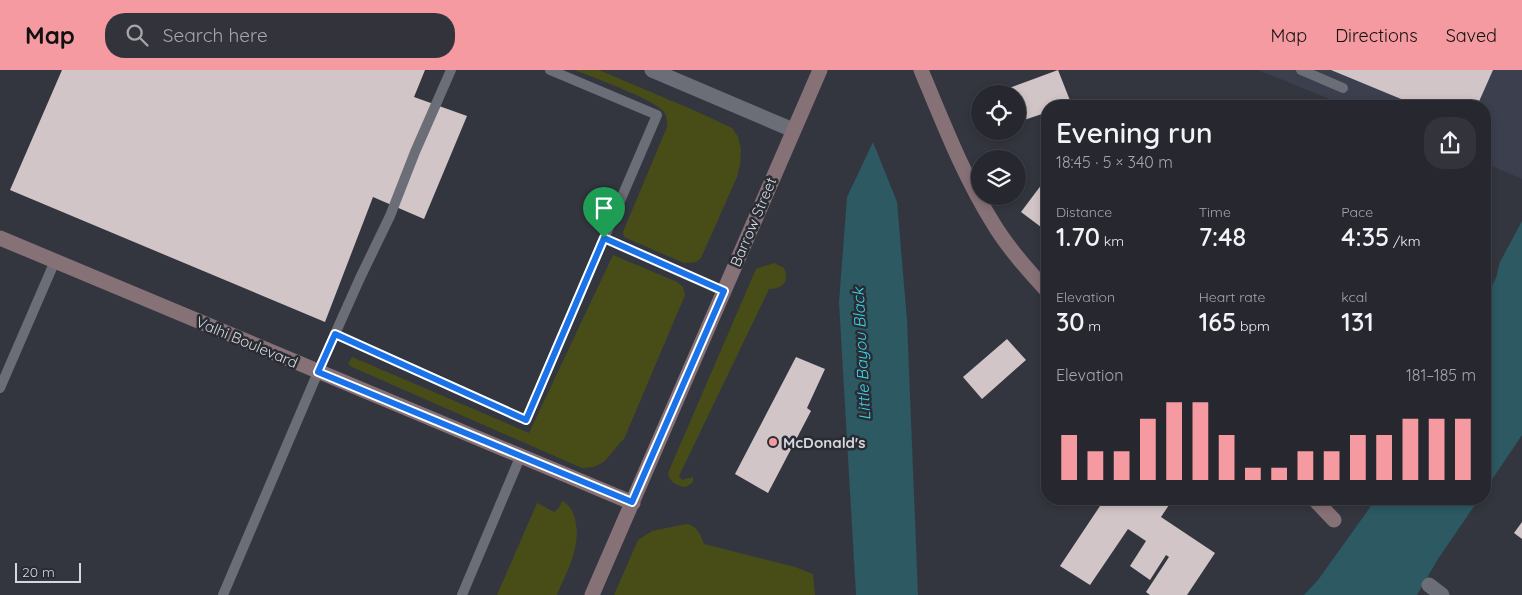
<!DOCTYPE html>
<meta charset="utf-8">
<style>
:root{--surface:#27282f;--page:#33343b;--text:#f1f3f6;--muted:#a4a6aa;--line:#43444b;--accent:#f49aa0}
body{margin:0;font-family:Quicksand,sans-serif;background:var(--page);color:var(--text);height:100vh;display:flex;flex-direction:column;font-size:19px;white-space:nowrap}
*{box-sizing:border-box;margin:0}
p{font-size:16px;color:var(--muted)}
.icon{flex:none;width:28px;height:28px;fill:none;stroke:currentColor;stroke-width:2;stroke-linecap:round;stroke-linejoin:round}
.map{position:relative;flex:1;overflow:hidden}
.drawer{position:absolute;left:1041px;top:30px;width:450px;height:405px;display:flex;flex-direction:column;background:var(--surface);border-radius:20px;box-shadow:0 2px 8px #0003,0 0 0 1px var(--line)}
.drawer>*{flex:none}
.controls{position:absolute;left:971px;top:15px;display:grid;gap:10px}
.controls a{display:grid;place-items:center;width:55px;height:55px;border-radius:50%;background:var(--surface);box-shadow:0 2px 8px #0003,0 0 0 1px var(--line);font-size:25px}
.scale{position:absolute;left:15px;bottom:12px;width:66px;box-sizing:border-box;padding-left:5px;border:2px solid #d5d7dc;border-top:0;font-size:14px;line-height:18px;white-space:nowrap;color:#d5d7dc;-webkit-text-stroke:4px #2a2c34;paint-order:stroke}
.pin{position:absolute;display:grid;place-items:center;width:42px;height:42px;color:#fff;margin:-51px -21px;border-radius:50% 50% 50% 0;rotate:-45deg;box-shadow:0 0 5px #0007}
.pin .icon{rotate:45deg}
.round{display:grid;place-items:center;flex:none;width:52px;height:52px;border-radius:20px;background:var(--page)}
.overview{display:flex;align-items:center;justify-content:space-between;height:85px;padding:0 15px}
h1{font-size:28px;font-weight:600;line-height:38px}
.figures{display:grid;grid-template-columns:repeat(3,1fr);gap:8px;height:85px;padding:5px 15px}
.figures div{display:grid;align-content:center}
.figures b{font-size:25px;font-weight:600}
.figures small{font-size:14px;font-weight:400}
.figures p{font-size:14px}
.chart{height:140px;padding:10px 15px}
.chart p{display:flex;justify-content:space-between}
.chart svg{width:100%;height:90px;margin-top:5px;stroke:var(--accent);stroke-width:6}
header{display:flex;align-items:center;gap:30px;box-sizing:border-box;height:70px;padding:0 25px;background:var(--accent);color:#111}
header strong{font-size:24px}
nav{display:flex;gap:28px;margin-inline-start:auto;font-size:18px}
.search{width:350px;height:45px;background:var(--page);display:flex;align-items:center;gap:12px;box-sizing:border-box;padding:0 18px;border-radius:20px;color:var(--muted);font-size:19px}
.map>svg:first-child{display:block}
.built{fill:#3c404e}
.green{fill:#484d18}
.water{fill:#2c5962}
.building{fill:#d2c5c8}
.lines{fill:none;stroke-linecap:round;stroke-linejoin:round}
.lane{stroke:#6b6d77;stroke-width:10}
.street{stroke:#6b6d77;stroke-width:15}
.secondary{stroke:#867177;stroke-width:15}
.route-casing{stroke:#fff;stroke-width:10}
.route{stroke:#1a73e8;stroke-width:6}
.poi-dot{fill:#f49aa0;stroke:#2a2c34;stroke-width:2}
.labels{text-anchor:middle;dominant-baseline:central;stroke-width:5;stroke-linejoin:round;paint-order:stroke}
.street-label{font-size:15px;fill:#d5d7dc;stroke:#2a2c34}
.poi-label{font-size:15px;font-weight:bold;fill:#d5d7dc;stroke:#2a2c34;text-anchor:start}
.water-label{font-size:16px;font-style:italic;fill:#3ad5ee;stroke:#2a2c34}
</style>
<header>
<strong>Map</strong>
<div class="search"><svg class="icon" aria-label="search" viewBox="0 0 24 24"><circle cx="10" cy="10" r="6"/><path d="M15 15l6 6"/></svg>Search here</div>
<nav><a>Map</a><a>Directions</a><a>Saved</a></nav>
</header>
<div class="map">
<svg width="1522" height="525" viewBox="0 0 1522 525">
<rect width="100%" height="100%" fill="#34363f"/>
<path class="built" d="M1258,0H1522V109L1485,93V36H1347Z"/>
<path class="green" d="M575,0H599L700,43L732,58L738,67L741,80L740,95L737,107L701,188L696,192L684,193L624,167L623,162L667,57C667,52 667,46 664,42C656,30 592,7 575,0Z
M613,185L677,212L683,217L685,225L624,369C608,383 608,398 582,398L352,297L348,294L352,287L529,363Z
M774,193L784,198C790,212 783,218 769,219L679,406L682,410L693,407V412L686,417C677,416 670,413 668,403L756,199Z
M562,431C569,434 573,441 575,449C582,477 567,500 557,525H497L537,433L554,442L559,438Z
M686,454C697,455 700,464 704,474L795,497L813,504L815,525H614L638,470L652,461Z"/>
<path class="water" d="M873,72L897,132L907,250L918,525H856L839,232L847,127Z
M1522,151V365L1485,420V230L1496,208L1500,192Z
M1376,429H1479L1438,489L1417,525H1304L1318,510Z"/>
<path class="building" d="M62,0H425L414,27L467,46L424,149L373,127L325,252L10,120Z
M1058,0L1071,33L1062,36H1048V42L1018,52V24H993Z
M1331,0H1493L1477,36H1418Z
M1048,106V157L1045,160L1021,142Z
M1007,269L1026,290L982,329L963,307Z
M796,287L825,299L807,338L811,341L768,423L735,404Z
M1095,429H1167L1171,432L1161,447L1215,483L1187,525H1150L1146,522L1169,487L1166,485L1150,510L1130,496L1146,471L1128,459L1090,515L1060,496L1102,433Z
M1522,452V469L1514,463Z"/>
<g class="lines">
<path class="lane" d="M1301,0L1343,18
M604,168L723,221
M335,264L526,350L657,45L550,0
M0,318L55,191
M223,525L318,302L360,208L390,146L415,82L451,0
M462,525L521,385"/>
<path class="street" d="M652,0L793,60
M1429,515L1442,525"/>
<path class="secondary" d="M921,0C943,52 963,105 993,153C1008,178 1028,200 1048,222
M0,168L633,433
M1314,429L1334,450
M592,525L820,0"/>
</g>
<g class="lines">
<defs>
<path id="route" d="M604,168L724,221L632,432L318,302L335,264L526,350Z"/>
</defs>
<use href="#route" class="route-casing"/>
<use href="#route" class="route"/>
</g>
<circle class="poi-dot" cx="773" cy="372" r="5"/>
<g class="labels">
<g class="street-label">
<text transform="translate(753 152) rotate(-67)">Barrow Street</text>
<text transform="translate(247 272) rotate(23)">Valhi Boulevard</text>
</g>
<g class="poi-label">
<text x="783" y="372">McDonald's</text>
</g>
<g class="water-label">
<text transform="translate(861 284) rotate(-93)">Little Bayou Black</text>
</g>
</g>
</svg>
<div class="controls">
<a><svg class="icon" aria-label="locate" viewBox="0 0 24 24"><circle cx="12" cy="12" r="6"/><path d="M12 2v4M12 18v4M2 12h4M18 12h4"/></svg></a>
<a><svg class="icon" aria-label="layers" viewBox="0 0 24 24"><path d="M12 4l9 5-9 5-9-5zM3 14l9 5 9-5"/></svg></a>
</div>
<div class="scale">20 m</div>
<div class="pin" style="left:604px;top:168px;background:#1e9e55"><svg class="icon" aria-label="arrive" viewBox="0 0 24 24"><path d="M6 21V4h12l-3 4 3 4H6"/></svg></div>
<section class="drawer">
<div class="overview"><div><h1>Evening run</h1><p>18:45 · 5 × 340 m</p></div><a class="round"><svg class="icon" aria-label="share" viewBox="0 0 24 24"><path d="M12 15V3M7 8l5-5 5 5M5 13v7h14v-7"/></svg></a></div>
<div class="figures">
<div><p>Distance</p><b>1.70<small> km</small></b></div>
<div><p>Time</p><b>7:48</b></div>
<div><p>Pace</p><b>4:35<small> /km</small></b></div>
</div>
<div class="figures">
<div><p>Elevation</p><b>30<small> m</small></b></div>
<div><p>Heart rate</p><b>165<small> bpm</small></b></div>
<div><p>kcal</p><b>131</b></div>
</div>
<div class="chart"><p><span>Elevation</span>181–185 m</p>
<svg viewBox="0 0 160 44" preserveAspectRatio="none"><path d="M5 44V22M15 44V30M25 44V30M35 44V14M45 44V6M55 44V6M65 44V22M75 44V38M85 44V38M95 44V30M105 44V30M115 44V22M125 44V22M135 44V14M145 44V14M155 44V14"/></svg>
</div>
</section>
</div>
